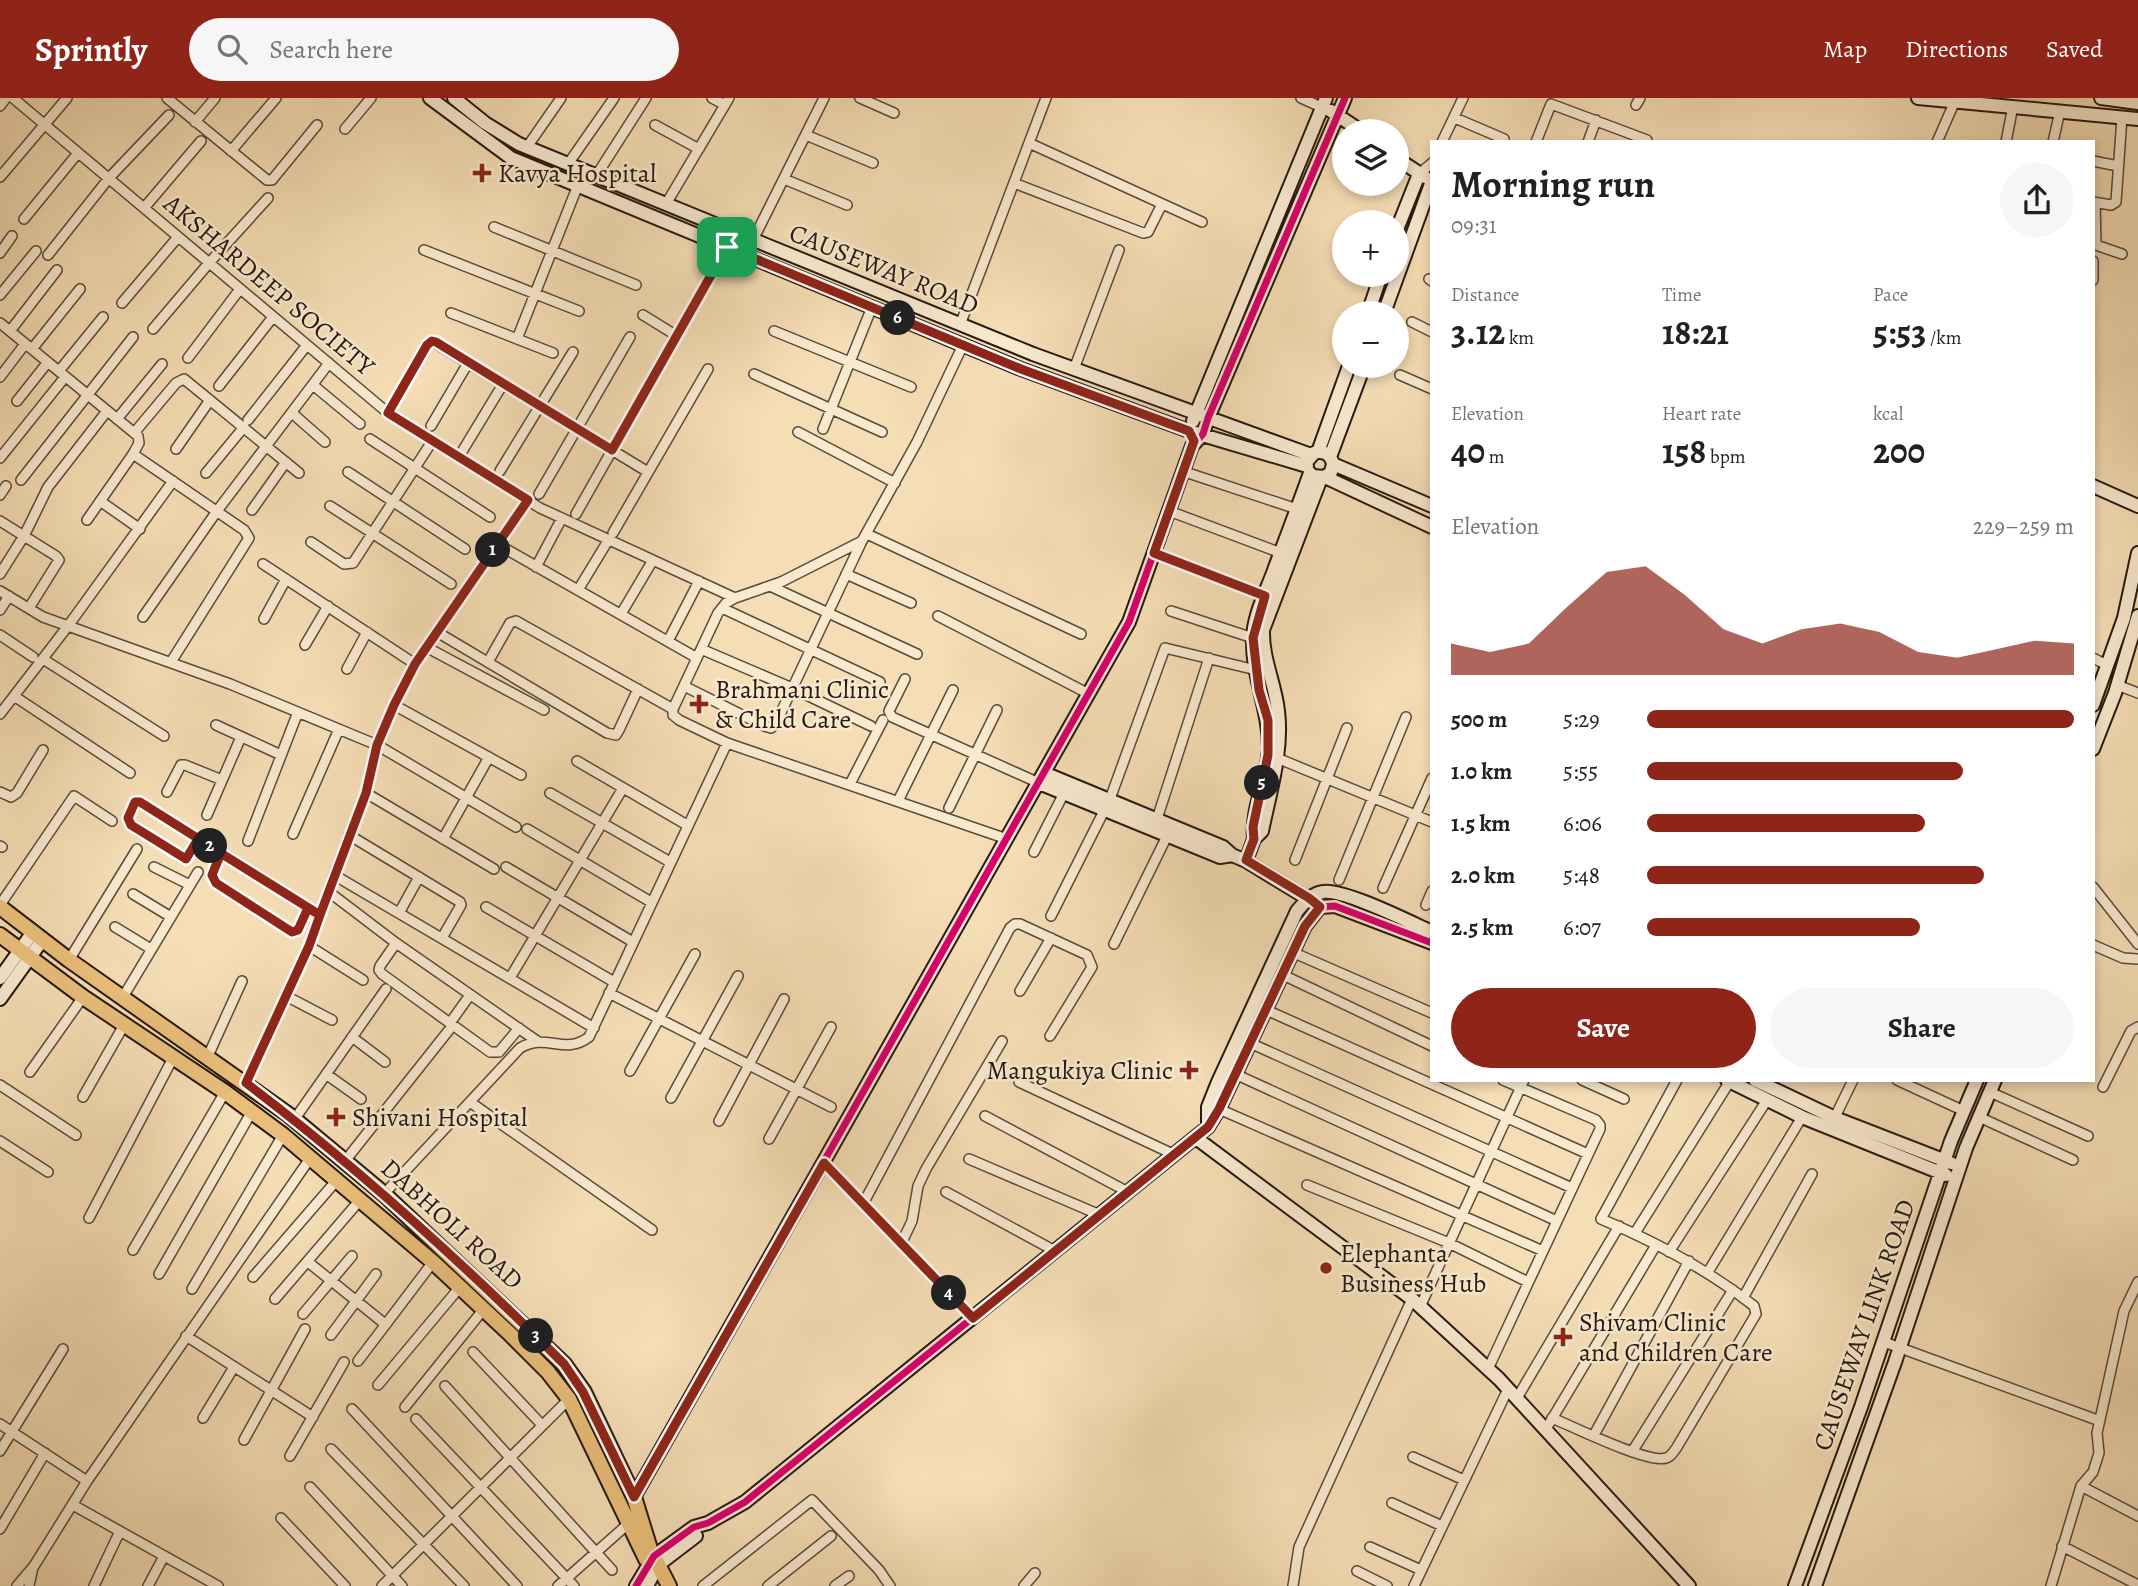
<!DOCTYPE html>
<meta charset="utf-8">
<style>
:root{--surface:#fff;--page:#f6f6f6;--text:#202124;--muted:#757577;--accent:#8f2418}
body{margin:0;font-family:Alegreya,serif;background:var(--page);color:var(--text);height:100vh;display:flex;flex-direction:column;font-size:26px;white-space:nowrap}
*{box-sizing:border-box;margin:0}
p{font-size:23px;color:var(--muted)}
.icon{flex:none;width:38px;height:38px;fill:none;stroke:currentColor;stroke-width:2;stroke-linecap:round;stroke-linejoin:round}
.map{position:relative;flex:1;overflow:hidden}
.details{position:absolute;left:1430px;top:42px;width:665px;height:942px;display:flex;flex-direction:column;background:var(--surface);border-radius:0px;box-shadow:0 4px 10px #0003}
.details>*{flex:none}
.controls{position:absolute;left:1332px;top:21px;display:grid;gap:14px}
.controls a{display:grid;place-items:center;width:77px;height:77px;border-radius:50%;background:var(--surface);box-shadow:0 4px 10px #0003;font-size:35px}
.pin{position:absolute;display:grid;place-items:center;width:60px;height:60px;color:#fff;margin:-30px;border-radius:14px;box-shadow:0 4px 10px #0006}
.km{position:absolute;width:35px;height:35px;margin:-18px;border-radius:50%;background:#222;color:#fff;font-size:19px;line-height:35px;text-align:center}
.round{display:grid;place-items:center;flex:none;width:74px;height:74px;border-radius:37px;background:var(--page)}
.summary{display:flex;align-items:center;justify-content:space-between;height:119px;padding:0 21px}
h1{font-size:38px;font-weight:600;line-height:52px}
.metrics{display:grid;grid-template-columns:repeat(3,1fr);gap:10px;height:119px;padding:7px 21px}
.metrics div{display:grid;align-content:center}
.metrics b{font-size:35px;font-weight:600}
.metrics small{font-size:19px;font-weight:400}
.metrics p{font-size:19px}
.chart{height:196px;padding:14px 21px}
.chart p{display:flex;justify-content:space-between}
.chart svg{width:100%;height:126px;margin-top:7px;fill:var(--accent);opacity:.7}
.primary-button{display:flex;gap:14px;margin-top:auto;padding:14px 21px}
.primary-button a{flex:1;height:80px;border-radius:42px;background:var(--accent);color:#fff;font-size:28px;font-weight:600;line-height:80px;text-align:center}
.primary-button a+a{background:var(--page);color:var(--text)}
ul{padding:0 21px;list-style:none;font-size:23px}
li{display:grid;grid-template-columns:112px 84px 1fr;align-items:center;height:52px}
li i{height:18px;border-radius:9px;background:var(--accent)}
header{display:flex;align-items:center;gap:42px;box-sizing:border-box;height:98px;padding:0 35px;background:var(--accent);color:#fff}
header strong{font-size:33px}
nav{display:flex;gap:38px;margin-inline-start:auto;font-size:24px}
.search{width:490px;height:63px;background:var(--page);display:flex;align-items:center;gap:18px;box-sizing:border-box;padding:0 24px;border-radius:38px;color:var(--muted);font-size:26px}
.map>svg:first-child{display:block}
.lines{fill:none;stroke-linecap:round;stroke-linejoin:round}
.street-casing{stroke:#5a4a3a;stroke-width:12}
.secondary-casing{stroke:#261911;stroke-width:16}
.primary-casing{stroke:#261911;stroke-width:18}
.street{stroke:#f8e9cf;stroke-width:9}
.secondary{stroke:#f8e9cf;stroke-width:12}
.primary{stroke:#eabe7a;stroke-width:14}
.cycleway-casing{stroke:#f8e9cf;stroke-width:11}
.cycleway{stroke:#d6006c;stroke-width:7}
.route-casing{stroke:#fff;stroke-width:14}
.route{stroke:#8f2418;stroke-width:9}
.poi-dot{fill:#8f2418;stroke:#f8e9cf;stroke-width:2.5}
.labels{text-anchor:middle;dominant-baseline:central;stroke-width:5;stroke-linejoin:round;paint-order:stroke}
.poi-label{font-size:26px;fill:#261911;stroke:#f8e9cf;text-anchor:start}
.street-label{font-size:26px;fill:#261911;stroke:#f8e9cf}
</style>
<header>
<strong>Sprintly</strong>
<div class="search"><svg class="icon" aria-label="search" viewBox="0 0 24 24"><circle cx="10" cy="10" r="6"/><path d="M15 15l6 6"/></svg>Search here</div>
<nav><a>Map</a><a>Directions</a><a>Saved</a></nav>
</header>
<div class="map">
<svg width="2138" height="1488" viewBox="0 0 2138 1488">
<rect width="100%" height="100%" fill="#f5ddb5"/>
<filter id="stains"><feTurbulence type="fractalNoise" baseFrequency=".00286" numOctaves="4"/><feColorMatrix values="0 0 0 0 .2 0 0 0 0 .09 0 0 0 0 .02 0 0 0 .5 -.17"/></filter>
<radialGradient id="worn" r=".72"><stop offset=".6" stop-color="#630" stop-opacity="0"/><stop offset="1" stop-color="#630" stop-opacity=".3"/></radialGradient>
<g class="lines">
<defs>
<path id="street" d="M13,0L388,315L540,410L735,500
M167,0L267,82H272L317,27
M712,0L725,7
M860,0L894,15
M1301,0L1321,9
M1636,7L1640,0
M0,8L6,0
M1455,20L1504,41
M195,24L215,0
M655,27L699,51
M345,31L371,0
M806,37L873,65
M1442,44L1463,0
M1536,44L1551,6L1647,42
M1588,44L1596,22
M1937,44L1955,3
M2006,44L2013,8
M2053,44L2060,13
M1029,45L1202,124
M527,49L561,0
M231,53L276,0
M2093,63L2118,68
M568,66L614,0
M1419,76L1432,65
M596,78L646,0
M0,79L67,0
M784,81L847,107
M1014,85L1143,135L1148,134L1162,106
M2093,104L2111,107L2116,104L2122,19
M2095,105L2096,147
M666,106L729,0
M144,110L201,43
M24,121L78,55
M494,129L636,187
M753,142L824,0
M2093,146L2122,156
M424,152L579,213
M0,155L12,138
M48,157L109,80L169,17
M2093,163V182
M1429,181L1432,183
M0,197L36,153
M122,205L178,139
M451,215L553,255
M643,217L677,238
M1412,224L1432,234
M0,225L138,338L139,345L133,356L87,422
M960,227L1046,0
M153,231L209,165L268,100
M10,233L57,172
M774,233L911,289
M517,241L578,87
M963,247L917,344L862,443L781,484L735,500L726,505L718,515L673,611V617L679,622L727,645L1007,741
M32,251L80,191
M188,260L240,191
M1074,271L1119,152
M59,273L103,219
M754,276L882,334
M1400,277L1432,291
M0,279L25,246
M313,287L360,326
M219,288L273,219
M17,303L48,264
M292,315L325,344
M388,315L427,247L432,243L648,374
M117,321L162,266
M248,322L307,247
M431,328L468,265
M823,331L872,209
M798,334L895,385
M134,335L176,285L184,281L299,375
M370,341L490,419
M176,351L210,302
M463,352L503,286
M133,356L244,432L249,440L171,564
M0,360L65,279
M500,373L573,254
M1182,373L1297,411
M348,374L465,451
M206,375L244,329
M21,382L133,239
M539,396L630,239
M0,397L6,388
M100,403L140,431
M330,408L451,486
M252,412L286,364
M1169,413L1281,455
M576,416L727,149
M0,423L56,458L59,462L29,510
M613,435L708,271
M867,436L1081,536
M311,444L344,466L353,465L433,342
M497,446L697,560
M1154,455L1264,498
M263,466L415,566
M536,469L562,420
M0,476L24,438L48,389L107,313
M846,476L911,505
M770,488L917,556
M578,492L609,441
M0,493L43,519L230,586L377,647L366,695L334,777L309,848L246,984
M722,510L880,584
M0,512L9,498
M1171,513L1253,540
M621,516L653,462
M938,518L1089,596
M143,519L217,413L329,265
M264,521L286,481
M437,534L607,635L616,637L619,632L638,591
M0,537L33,559
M668,543L699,483
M305,547L328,508
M426,549L544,612
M701,551L792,590L871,628
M2093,560L2107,567
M43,561L164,638
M488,564L510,525L516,523L673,611
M347,571L367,534
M905,581L889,613L892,619L1039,685
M2117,587L2138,595
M684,588L764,628L771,630L775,627L861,445
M14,598L130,675
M394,607L521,677
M0,616L68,528L173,383
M216,627L281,657
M1277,660L1432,724
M577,663L687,727
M850,686L883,622
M0,694L11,699L17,695L43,652
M167,694L181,667H185L222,682
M366,695L494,771
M550,695L670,764
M898,703L953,592
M949,710L997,612
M207,717L241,639
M1157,721L1209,560
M516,729L377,647L394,607L415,566L528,402
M527,731L651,804
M293,736L339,631
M349,737L460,804L461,807L442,840
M198,741L186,761L131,727L128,720L135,704H140L320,817
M443,741L489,659
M248,743L298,614
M0,748L2,749
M1034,754L1064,695
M221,755L212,777L216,785L292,834L298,832L308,809
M1295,762L1347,630
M154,769L190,787
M506,769L633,844
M334,777L594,930
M1339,782L1406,619
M2093,789L2138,846
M1383,790L1432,680
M329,794L396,845L537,943
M133,796L171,819
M0,807L74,698L112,723
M1426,807L1432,793
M486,809L614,884
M399,815L419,779
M1051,818L1110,701L1165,550L1256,572
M115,829L151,851
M396,845L380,868L379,872L382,876L490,954H499L519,930
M1114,846L1167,738
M2093,847L2123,860L2138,861
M309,848L363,882
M1292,854L1432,915
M69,862L137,751
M1281,876L1432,948
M510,880L623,690
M1020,893L1051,840
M609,895L831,1009
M286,898L332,922
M123,899L198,774
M1264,911L1588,1056
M450,925L470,897
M352,939L385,964
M1250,945L1572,1090
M208,958L242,883
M630,973L695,856
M30,974L83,899
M326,976L361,1001
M1235,976L1557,1123
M1582,982L1624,1001
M1897,982L1964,1013
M1019,984L1175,1057
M0,987L76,1037
M2103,989L2131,933L2138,929
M1990,994L2088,1038
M83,999L124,927
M671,1000L738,878
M470,1004L652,1132
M1219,1011L1543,1153
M985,1018L1128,1094
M1835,1019L1853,982
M1979,1019L2073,1062
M294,1022L386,891
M719,1023L784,901
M769,1041L831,929
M0,1043L48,1074
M969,1061L1100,1117
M345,1063L449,932
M824,1065L973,1220
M1307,1087L1449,1145L1528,1184
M946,1094L1055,1153
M384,1096L520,950C547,934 564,958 589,939L727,645
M863,1106L1010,830L1015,826H1020L1087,857L1092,869L1050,938
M89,1120L173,960
M1635,1135L1730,983
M901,1146L912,1123L918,1088L926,1071L1002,943
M133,1152L225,994
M1669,1154L1767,1002
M308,1164L385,1226
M1708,1174L1802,1019
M159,1176L251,1015
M253,1179L337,1082
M192,1191L283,1037
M1743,1200L1812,1076
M275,1201L360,1102
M1420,1209L1524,982
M303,1216L352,1158
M331,1237L376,1176
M186,1238L313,1319
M1884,1244L2100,1323
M473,1254L542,1327
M358,1263L433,1164
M1488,1271L1600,1031V1027L1596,1022L1503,982
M378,1287L460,1189
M445,1288L612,1472
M1517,1300L1619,1128
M405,1309L483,1212
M352,1311L517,1488
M203,1320L234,1269
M1552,1320C1572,1328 1648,1366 1666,1360C1671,1359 1674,1353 1677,1349L1756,1216L1754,1208C1707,1171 1656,1144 1601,1121L1677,982
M416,1321L574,1488
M0,1326L87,1383
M1546,1331L1656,1147
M1594,1337L1689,1163
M244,1342L305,1231
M331,1351L464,1488
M0,1353L63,1251
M1632,1354L1733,1192
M290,1358L344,1264
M1413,1359L1464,1382
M2081,1388L2138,1418
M310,1389L402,1488
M1392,1405L1442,1428
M73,1407L218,1488
M281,1420L345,1488
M0,1431L45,1355
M2062,1448L2138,1487
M1370,1449L1421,1472
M1357,1473L1387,1488
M17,1488L34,1468L87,1383L311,1059
M29,1488L33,1469
M94,1488L120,1433
M148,1488L164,1458
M382,1488L569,1301
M558,1488L628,1426
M703,1488L812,1402L879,1472L890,1488
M768,1488L831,1438
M835,1488L849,1478
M1024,1488L1035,1475
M1293,1488L1299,1449L1412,1201
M1414,1488L1508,1291
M2051,1488L2081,1388L2093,1374L2099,1355L2097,1335L2124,1213L2138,1184"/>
<path id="secondary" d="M430,0L511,60L1021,271L1189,333L1307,368
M454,0L485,25L519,46L1033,256L1311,357
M1918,0L2138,21
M2101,0L2138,5
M1331,13L1361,33
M1396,60L1425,79
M1396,134L1419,76
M1368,215L1381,177
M1384,215L1432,83
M1193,323L1326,0
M1318,354L1349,268
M1330,359L1364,268
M1308,362L1314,355C1323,352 1331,356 1333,366L1432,408
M1313,378L1325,379L1331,374L1333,366
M1325,379L1432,429
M2093,388L2138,408
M2093,607L2124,520L2138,455
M2093,651L2115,595L2138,518
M1044,675L1223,749L1232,757L1246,763L1315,805
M1039,685L1220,759L1232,757
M1254,741C1251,711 1267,682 1269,652C1270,614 1252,579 1253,542C1253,519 1265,496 1273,475C1285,442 1298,409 1310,375
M1246,763L1254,741L1262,733C1270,694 1283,652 1278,613C1275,585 1262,560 1263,532L1321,380
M0,880L33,834
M0,901L43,841
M1727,982L1802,1019L1946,1077
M1755,982L1835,1020L1951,1065
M1208,1028V1009L1218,984L1297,813C1304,805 1311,796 1323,794C1342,790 1410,824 1432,834
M1196,1040L1412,1201L1499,1281L1689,1488
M634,1399L1129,524L1192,348L1203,336L1208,320L1345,0
M636,1488L654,1458L694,1429L708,1425L745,1404L1208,1029L1219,1011L1305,828L1320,809L1335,808L1432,845
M647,1488L658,1467L696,1438
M1795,1488L1861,1309L1951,1043L1977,982
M1815,1488L1895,1264L1966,1050L1995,982"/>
<path id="primary" d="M0,809L69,862L289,1017L384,1096L564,1266L584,1294L634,1399L650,1451L669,1488
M0,837L83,899L225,994L283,1037L433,1164L510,1236L548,1274L569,1301L646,1461"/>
</defs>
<use href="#street" class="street-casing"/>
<use href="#secondary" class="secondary-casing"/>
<use href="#primary" class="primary-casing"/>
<use href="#street" class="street"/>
<use href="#secondary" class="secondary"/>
<use href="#primary" class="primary"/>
<defs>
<path id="cycleway" d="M634,1399L1129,524L1192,348L1203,336L1208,320L1345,0
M636,1488L654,1458L694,1429L708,1425L745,1404L1208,1029L1219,1011L1305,828L1320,809L1335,808L1432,845"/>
</defs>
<use href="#cycleway" class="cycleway-casing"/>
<use href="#cycleway" class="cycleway"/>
</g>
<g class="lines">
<defs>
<path id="route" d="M727,149L612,352L436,244L432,243L427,247L388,315L528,402L415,566L394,607L377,647L366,695L320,817L198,741L186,761L131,727L128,720L135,704H140L221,755L212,777L216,785L292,834L298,832L308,810L320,817L309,848L246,985C359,1070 464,1166 564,1266L583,1294L634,1399L824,1065L973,1220L1208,1029L1219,1011L1305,828L1320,809L1309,800L1246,762L1254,741L1253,729L1268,657V622L1259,592L1253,540L1265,498L1154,455L1194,343L1189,333L1021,271L727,149"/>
</defs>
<use href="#route" class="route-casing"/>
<use href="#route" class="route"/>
</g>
<g class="poi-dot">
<path d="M478.5 64.5h7v7h7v7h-7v7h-7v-7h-7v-7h7z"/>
<path d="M695.5 595.5h7v7h7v7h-7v7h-7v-7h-7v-7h7z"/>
<path d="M1185.5 961.5h7v7h7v7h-7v7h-7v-7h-7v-7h7z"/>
<path d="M332.5 1008.5h7v7h7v7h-7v7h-7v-7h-7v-7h7z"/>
<circle cx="1326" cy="1170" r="7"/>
<path d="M1559.5 1228.5h7v7h7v7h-7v7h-7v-7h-7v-7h7z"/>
</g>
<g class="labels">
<g class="poi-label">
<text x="498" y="75">Kavya Hospital</text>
<text x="715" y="591">Brahmani Clinic<tspan x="715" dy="30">&amp; Child Care</tspan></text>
<text x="1173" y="972" text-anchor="end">Mangukiya Clinic</text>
<text x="352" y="1019">Shivani Hospital</text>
<text x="1340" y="1155">Elephanta<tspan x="1340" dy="30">Business Hub</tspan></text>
<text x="1579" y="1224">Shivam Clinic<tspan x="1579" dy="30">and Children Care</tspan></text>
</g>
<g class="street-label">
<text transform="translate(884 171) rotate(22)">CAUSEWAY ROAD</text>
<text transform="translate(269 187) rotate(40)">AKSHARDEEP SOCIETY</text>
<text transform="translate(452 1126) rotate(42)">DABHOLI ROAD</text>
<text transform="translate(1864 1227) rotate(-71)">CAUSEWAY LINK ROAD</text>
</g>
</g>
<rect width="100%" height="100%" filter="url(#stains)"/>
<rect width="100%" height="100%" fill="url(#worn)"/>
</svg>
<div class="controls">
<a><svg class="icon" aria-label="layers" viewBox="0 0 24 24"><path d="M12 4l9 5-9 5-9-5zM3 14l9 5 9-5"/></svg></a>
<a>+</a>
<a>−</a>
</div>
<div class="pin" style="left:727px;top:149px;background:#1e9e55"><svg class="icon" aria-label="arrive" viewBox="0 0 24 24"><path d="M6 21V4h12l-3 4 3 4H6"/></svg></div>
<b class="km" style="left:493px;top:452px">1</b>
<b class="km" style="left:210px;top:748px">2</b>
<b class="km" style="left:536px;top:1238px">3</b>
<b class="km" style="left:949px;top:1195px">4</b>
<b class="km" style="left:1262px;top:685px">5</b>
<b class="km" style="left:898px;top:220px">6</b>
<section class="details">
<div class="summary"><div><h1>Morning run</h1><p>09:31</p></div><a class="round"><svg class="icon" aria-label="share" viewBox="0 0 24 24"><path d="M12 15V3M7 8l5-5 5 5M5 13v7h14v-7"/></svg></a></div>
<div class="metrics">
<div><p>Distance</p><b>3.12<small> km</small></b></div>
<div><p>Time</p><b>18:21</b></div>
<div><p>Pace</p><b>5:53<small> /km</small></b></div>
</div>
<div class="metrics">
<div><p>Elevation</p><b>40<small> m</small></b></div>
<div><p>Heart rate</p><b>158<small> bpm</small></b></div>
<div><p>kcal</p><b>200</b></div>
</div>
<div class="chart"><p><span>Elevation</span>229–259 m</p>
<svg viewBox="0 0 160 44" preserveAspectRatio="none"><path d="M0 44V33L10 36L20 33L30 20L40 8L50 6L60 16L70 28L80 33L90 28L100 26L110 29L120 36L130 38L140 35L150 32L160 33V44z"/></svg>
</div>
<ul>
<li><b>500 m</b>5:29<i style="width:100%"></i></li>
<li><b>1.0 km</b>5:55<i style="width:74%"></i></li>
<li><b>1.5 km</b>6:06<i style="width:65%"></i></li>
<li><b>2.0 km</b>5:48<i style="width:79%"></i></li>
<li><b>2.5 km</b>6:07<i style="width:64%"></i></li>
</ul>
<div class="primary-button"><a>Save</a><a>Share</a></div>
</section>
</div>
